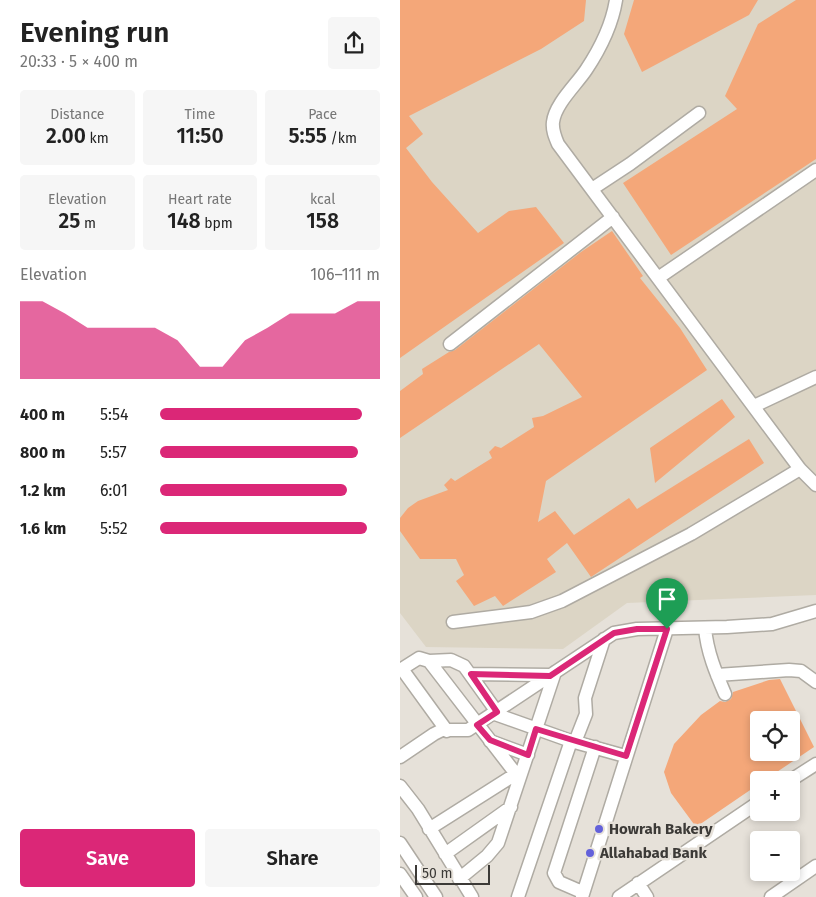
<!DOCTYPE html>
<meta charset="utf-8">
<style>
:root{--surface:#fff;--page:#f6f6f6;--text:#222;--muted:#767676;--accent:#db2777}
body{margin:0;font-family:"Fira Sans",sans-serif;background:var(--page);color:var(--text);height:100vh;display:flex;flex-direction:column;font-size:19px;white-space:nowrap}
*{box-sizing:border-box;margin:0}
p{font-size:16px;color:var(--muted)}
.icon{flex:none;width:28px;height:28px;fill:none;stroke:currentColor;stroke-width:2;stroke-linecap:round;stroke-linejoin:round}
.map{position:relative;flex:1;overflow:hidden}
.drawer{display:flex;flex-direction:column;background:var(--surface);width:400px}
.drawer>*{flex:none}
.tools{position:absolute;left:350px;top:711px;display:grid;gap:10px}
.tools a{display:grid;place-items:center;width:50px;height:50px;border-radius:5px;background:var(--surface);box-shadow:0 2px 8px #0003;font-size:25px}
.scale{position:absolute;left:15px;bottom:12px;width:75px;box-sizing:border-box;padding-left:5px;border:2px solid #3c3a37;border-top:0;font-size:14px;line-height:18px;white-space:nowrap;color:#3c3a37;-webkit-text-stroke:4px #e6e1d9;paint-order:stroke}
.pin{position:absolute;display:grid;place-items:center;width:42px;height:42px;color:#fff;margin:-51px -21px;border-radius:50% 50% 50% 0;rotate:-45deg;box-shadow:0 0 5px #0007}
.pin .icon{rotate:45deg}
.round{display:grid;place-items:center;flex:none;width:52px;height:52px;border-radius:5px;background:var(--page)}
.head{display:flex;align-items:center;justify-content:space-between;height:85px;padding:0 20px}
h1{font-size:28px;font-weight:600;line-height:38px}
.figures{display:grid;grid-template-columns:repeat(3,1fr);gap:8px;height:85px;padding:5px 20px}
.figures div{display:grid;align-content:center;border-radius:5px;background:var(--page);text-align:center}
.figures b{font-size:21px;font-weight:600}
.figures small{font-size:14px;font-weight:400}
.figures p{font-size:14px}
.chart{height:140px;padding:10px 20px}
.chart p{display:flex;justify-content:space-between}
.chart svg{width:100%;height:90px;margin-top:5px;fill:var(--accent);opacity:.7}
.primary-button{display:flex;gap:10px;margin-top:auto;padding:10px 20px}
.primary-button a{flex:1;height:58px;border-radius:5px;background:var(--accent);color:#fff;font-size:20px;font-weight:600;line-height:58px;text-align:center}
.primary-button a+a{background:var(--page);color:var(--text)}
ul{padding:0 20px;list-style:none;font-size:16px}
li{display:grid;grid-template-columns:80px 60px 1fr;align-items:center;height:38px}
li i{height:12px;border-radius:6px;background:var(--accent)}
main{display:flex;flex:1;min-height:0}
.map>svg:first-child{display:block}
.built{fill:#dcd5c5}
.building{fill:#f4a779;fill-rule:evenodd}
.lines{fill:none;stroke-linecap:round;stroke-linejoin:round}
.minor-casing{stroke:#afaba3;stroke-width:15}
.minor{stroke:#fff;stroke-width:12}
.route-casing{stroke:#fff;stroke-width:10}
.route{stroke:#db2777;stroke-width:6}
.poi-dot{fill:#6361da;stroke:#e6e1d9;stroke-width:2}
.labels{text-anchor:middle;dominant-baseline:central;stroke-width:5;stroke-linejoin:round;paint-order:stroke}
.poi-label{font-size:15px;font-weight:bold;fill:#3c3a37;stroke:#e6e1d9;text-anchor:start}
</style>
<main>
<section class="drawer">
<div class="head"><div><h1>Evening run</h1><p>20:33 · 5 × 400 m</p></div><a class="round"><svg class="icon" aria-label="share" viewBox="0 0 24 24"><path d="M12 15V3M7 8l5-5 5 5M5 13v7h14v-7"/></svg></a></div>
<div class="figures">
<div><p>Distance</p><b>2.00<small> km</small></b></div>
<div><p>Time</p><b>11:50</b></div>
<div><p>Pace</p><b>5:55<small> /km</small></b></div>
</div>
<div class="figures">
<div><p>Elevation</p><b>25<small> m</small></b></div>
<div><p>Heart rate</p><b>148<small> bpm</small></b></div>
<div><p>kcal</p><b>158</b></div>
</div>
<div class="chart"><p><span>Elevation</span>106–111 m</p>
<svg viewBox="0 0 160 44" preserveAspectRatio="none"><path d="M0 44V6L10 6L20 12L30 19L40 19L50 19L60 19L70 25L80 38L90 38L100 25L110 19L120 12L130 12L140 12L150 6L160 6V44z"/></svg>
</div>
<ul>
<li><b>400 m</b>5:54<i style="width:92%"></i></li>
<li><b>800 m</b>5:57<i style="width:90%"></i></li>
<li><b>1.2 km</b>6:01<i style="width:85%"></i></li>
<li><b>1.6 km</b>5:52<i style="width:94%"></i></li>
</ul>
<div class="primary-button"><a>Save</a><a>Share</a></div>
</section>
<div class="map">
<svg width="416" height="897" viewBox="0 0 416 897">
<rect width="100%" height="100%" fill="#e6e1d9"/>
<path class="built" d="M0,0H416V595L227,603L163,649L26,647L0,613Z"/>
<path class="building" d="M0,0H186L184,21L141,49L9,116L23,134L6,148L32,182L78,233L109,211L136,207L164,243L0,358Z
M234,0H358L349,15L242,72L224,34Z
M396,0H416V159L271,255L223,183L337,109L325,96L358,24Z
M212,231L243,276L240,278L280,328L307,370L146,481L138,522L155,511L174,535L229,498L237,509L349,439L364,463L191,577L167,543L147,559L156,572L103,606L95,596L74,606L56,581L64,575L56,559H20L0,531V518L8,508L18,501L48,490L44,485L51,478L55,481L92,458L89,452L95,446L101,448L134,427L132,418L143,416L182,397L139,344L0,438V391L23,374L22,369L49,352L55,350L181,252Z
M322,399L335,417L255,483L250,448Z
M380,679L414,747L365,780H359V784L296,827L271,793L264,772L274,744L301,715L320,701L325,702L331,699L333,692L369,680ZM359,720H391V752H359Z"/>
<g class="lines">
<defs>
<path id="minor" d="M216,0C212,25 200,49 186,70C176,85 155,104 153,122C152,130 155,137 158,144L400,469L416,485
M192,189L230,164L299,113
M258,278L416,170
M50,344L213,217
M354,406L416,377
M53,622L131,612L162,601L291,534L400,469
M305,628C307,652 316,673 325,694
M29,661L51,660L64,666L97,712
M2,669L47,731
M0,670L19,658L29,661L116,774
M71,674L150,675
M317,675L389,670L401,671L416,682
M95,714L171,741L225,756
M90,741L128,755
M175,742L186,714L185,698L204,639
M0,757L34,734L42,730H68L214,633L237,629L327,627L372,624L416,611
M391,780L416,764
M0,786L18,809L72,897
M29,829L122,770
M0,843L36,897
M45,854L111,807
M0,874L16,897
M59,879L87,856L98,843L155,672
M238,883L247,897
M182,892L159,882L154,873L195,747
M118,897L171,741
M182,897L267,629
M219,897L359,802
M371,897L416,866"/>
</defs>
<use href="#minor" class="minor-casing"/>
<use href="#minor" class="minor"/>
</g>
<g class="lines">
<defs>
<path id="route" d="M237,629H267L226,756L136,729L128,755L90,740L77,725L97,712L71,674L150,676L214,633Z"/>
</defs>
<use href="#route" class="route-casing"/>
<use href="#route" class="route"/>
</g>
<g class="poi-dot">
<circle cx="199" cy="829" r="5"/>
<circle cx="190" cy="853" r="5"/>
</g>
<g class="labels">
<g class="poi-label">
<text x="209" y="829">Howrah Bakery</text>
<text x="200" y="853">Allahabad Bank</text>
</g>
</g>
</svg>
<div class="tools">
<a><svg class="icon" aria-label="locate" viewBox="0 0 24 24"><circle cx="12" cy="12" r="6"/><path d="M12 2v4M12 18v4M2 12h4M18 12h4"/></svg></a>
<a>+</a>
<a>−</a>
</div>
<div class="scale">50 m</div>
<div class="pin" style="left:267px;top:629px;background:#1e9e55"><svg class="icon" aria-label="arrive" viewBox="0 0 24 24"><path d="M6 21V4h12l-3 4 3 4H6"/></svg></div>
</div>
</main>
